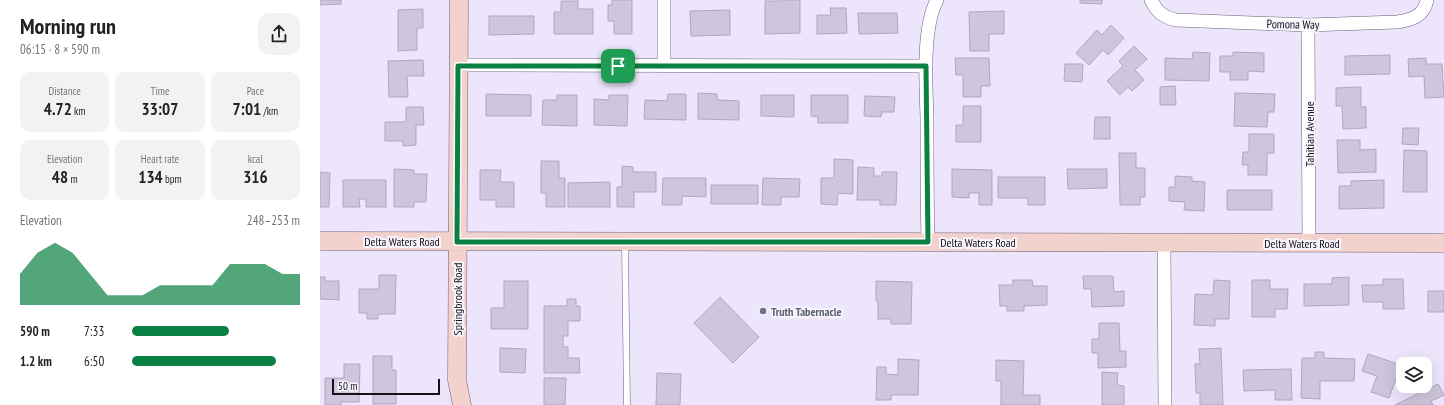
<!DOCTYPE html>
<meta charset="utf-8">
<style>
:root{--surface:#fff;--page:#f2f2f2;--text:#222;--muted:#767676;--accent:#0b8043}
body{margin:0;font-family:"PT Sans Narrow",sans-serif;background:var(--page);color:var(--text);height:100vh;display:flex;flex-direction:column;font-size:15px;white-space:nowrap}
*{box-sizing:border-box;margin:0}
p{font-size:13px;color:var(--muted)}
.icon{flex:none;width:22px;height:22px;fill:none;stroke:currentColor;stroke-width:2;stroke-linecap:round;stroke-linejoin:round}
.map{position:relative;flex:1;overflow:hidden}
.sheet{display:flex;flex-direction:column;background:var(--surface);width:320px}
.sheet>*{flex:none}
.controls{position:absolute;left:1076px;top:357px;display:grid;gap:8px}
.controls a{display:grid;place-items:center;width:36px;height:36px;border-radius:8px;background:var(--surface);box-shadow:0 4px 16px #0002;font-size:20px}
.scale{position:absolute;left:12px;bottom:10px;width:108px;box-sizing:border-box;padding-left:4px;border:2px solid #141119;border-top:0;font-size:11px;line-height:14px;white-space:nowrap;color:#141119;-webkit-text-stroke:3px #f8f5fe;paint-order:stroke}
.pin{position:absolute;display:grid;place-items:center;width:34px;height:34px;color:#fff;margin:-17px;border-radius:8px;box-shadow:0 2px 6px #0006}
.round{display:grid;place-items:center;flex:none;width:42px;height:42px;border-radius:12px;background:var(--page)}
.overview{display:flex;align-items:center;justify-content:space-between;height:68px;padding:0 20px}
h1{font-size:22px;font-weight:700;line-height:30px}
.stats{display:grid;grid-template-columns:repeat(3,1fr);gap:6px;height:68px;padding:4px 20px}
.stats div{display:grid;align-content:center;border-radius:10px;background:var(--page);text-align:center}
.stats b{font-size:17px;font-weight:700}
.stats small{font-size:11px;font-weight:400}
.stats p{font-size:11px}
.chart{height:112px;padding:8px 20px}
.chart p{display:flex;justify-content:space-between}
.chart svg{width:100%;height:72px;margin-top:4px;fill:var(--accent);opacity:.7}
ul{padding:0 20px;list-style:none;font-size:13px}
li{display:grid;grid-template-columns:64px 48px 1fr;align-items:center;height:30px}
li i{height:10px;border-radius:5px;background:var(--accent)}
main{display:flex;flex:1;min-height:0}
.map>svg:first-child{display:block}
.building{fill:#cdc6dc;stroke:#afa8bd}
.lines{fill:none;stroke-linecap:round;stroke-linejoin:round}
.lane-casing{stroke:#686275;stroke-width:7}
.street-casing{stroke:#686275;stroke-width:14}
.secondary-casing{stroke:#686275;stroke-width:19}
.lane{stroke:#fff;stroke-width:6}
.street{stroke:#fff;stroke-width:13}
.secondary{stroke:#f3d2cd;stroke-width:18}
.route-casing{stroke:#fff;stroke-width:8}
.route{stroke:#0b8043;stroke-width:5}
.worship-dot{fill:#6b7280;stroke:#f8f5fe;stroke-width:1.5}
.labels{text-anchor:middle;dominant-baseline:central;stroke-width:4;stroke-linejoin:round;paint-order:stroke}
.street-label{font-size:12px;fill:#141119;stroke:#f8f5fe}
.worship-label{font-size:12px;font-weight:bold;fill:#5b616d;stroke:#f8f5fe;text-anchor:start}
</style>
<main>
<section class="sheet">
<div class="overview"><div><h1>Morning run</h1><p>06:15 · 8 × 590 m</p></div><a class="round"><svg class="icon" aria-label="share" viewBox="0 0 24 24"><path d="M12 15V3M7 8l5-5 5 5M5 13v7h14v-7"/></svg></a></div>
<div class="stats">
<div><p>Distance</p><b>4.72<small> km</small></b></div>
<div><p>Time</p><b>33:07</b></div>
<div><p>Pace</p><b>7:01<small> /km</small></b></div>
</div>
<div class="stats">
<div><p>Elevation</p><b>48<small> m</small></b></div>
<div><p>Heart rate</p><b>134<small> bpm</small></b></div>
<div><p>kcal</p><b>316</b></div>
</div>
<div class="chart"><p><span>Elevation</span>248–253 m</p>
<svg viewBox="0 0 160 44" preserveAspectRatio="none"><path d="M0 44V25L10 12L20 6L30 12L40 25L50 38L60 38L70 38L80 32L90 32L100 32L110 32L120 19L130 19L140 19L150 25L160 25V44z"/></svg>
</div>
<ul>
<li><b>590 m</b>7:33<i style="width:58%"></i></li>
<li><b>1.2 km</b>6:50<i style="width:86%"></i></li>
</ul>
</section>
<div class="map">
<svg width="1124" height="405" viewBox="0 0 1124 405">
<rect width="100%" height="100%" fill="#ece5fc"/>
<path class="building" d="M0,0H21V4L0,5Z
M292,0H312V34H294V21H288V5H292Z
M462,0H480V33L445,34V1H462Z
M760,0H782V4L760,3Z
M241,1H258V9H273V34H234V12H241Z
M510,8H526L527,33L497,34V15H511Z
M103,9V28H97V50L78,51V10Z
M410,10V35L371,36L370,11Z
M684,11V34H669V51H650L649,12Z
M538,13H577L578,33L539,34Z
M169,16H214V34L169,35Z
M791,25L804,38L788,55L783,50L769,65L756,53L777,30L782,35Z
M814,46L827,59L815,70L824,80L812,91L808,87L800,95L787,81L803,66L799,61Z
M873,52L890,53L889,81L845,80V58L872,59Z
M913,52L944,53V72L928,71V80H910V72H900V56H913Z
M1070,55V74L1025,75V56Z
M635,58H669L670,86H661V97H643V75H636Z
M1106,58V64H1122L1124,97L1105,98L1104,76L1089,77L1088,59Z
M103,60L104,76H87L88,97H69L68,61Z
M745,64H763L762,82L744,81Z
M855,86L856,105H840V87Z
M1041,87V107H1046V128L1023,129L1022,106H1016V88Z
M378,93L397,94V100L419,101V120L378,119Z
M915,93L955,94L954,112H948L947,127L914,126Z
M166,94L211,95V116H166Z
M348,94H366V120L324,119L325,100L347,101Z
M237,95H257V126L222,125L223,100H237Z
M289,95H308L307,126L274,125V99L289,100Z
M441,95H474V117L441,116Z
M491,95H528V123H498V117L491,116Z
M545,96L575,97L574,112H562L561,117L544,116Z
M643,106H661V142H636V125H643Z
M86,107H103L104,125H96V145L83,146V141H65V122H86Z
M775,117H790V139H774Z
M1083,128H1099L1098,145L1082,144Z
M929,134H954V153H947V175H928V165H922L923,152H929Z
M1017,140H1040V150L1056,149V172L1018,173Z
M1084,150L1107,151V192H1083Z
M799,153H816V168H825V197H820V205H800Z
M514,159L533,160V194L518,193L517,205L501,204V178H514Z
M221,161H239V178H245V207H226V193H221Z
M302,166L313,167V172H336V192H314V207H297V187H302Z
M538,167L554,168V176H562V172H577L576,205H560V200H537Z
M74,169L94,170V174H107L106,202H94V207H74Z
M632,169L672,170V205H659V193H649V198L632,197Z
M747,169H787V188L748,189Z
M160,170H181L180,182H194V207H176V200H160Z
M0,172L10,173L9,207H0Z
M855,176L872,177V181L885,182L884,211L864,210L865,202L849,201V187H855Z
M678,177H725V205H708V198H678Z
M343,178H386V197L362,196V205H342Z
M443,178L480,179L479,197H461V205H442Z
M23,180H66V207H46V199H39L40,207H23Z
M1064,180V208L1019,209V186H1031V181Z
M290,182V207H248V183Z
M391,185H438V204H391Z
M907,190H952V210H907Z
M59,275H76L75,314H58V319H47V313H39V289H59Z
M763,276H793L794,292L804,291V306L772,307L771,289H764Z
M0,277H5V281H19V300L0,299Z
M1029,277V305L984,306V284H1012V278Z
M1063,279H1083L1084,309H1063V302H1043L1042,285H1063Z
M693,280H712L713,286H727V305L704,306V311H687V306H680L679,285H693Z
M894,280L910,281L909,319H895V326L874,325L875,294L893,295Z
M932,280H950V289H968L967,309H955V317H932Z
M184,281H208V329H171V308H184Z
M556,281L592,282L591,324H571V319H558V301H556Z
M1108,291H1124V312H1108Z
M400,297L439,337L413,363L374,323Z
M247,299H256V306H260V321H248V336H243V347H248V358H259L260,373H224V306H247Z
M779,323H799L800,351H806V367L778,368V353H772V339H779Z
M180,348L206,349L205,373L180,372Z
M901,348L903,405H880V393H876L875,364H880L879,349Z
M995,352H1004V358L1035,359L1034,381H1000V399L981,398L982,358H995Z
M1048,354L1081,365L1069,398L1051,392L1057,376L1042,371Z
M53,356H72V370H76V404H53Z
M578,359L599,360L598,395H571V400H556L557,367H566V374L578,375Z
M676,360L704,361L703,395H720V405H681V381H676Z
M24,364H40L39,402H21V405H5V378H24Z
M971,369L972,400H955V390L924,391L923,370Z
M782,372L798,373L797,385L804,386V405H782Z
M337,373L361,374L360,405H336Z
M224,378H246L245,405H224Z
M1118,384L1124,395L1111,401L1113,405H1075Z"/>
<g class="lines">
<defs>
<path id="lane" d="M305,243L307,405"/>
<path id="street" d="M831,0C837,12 843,17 856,20L988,25L1077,22C1092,20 1104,16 1107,0
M988,25L989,243
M139,65L606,66
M344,66V0
M608,242C607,201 607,159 607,117C606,85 602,28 617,0
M844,243L845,405"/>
<path id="secondary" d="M139,0L137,380L142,405
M0,241L1124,243"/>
</defs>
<use href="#lane" class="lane-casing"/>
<use href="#street" class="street-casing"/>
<use href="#secondary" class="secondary-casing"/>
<use href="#lane" class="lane"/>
<use href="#street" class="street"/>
<use href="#secondary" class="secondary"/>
</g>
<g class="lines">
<defs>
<path id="route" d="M138,66H606L608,242H137Z"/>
</defs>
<use href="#route" class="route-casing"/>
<use href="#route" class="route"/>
</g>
<circle class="worship-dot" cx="443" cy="311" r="4"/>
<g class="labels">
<g class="street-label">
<text transform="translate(973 24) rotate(1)">Pomona Way</text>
<text transform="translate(989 134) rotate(-90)">Tahitian Avenue</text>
<text x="82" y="241">Delta Waters Road</text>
<text x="658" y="242">Delta Waters Road</text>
<text x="982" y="243">Delta Waters Road</text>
<text transform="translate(137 299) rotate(-90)">Springbrook Road</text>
</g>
<g class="worship-label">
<text x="451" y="311">Truth Tabernacle</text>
</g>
</g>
</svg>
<div class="controls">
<a><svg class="icon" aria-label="layers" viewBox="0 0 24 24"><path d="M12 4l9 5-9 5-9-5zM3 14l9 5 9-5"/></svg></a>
</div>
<div class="scale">50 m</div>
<div class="pin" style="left:298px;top:66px;background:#1e9e55"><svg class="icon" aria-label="arrive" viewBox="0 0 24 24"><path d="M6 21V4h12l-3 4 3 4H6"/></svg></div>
</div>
</main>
